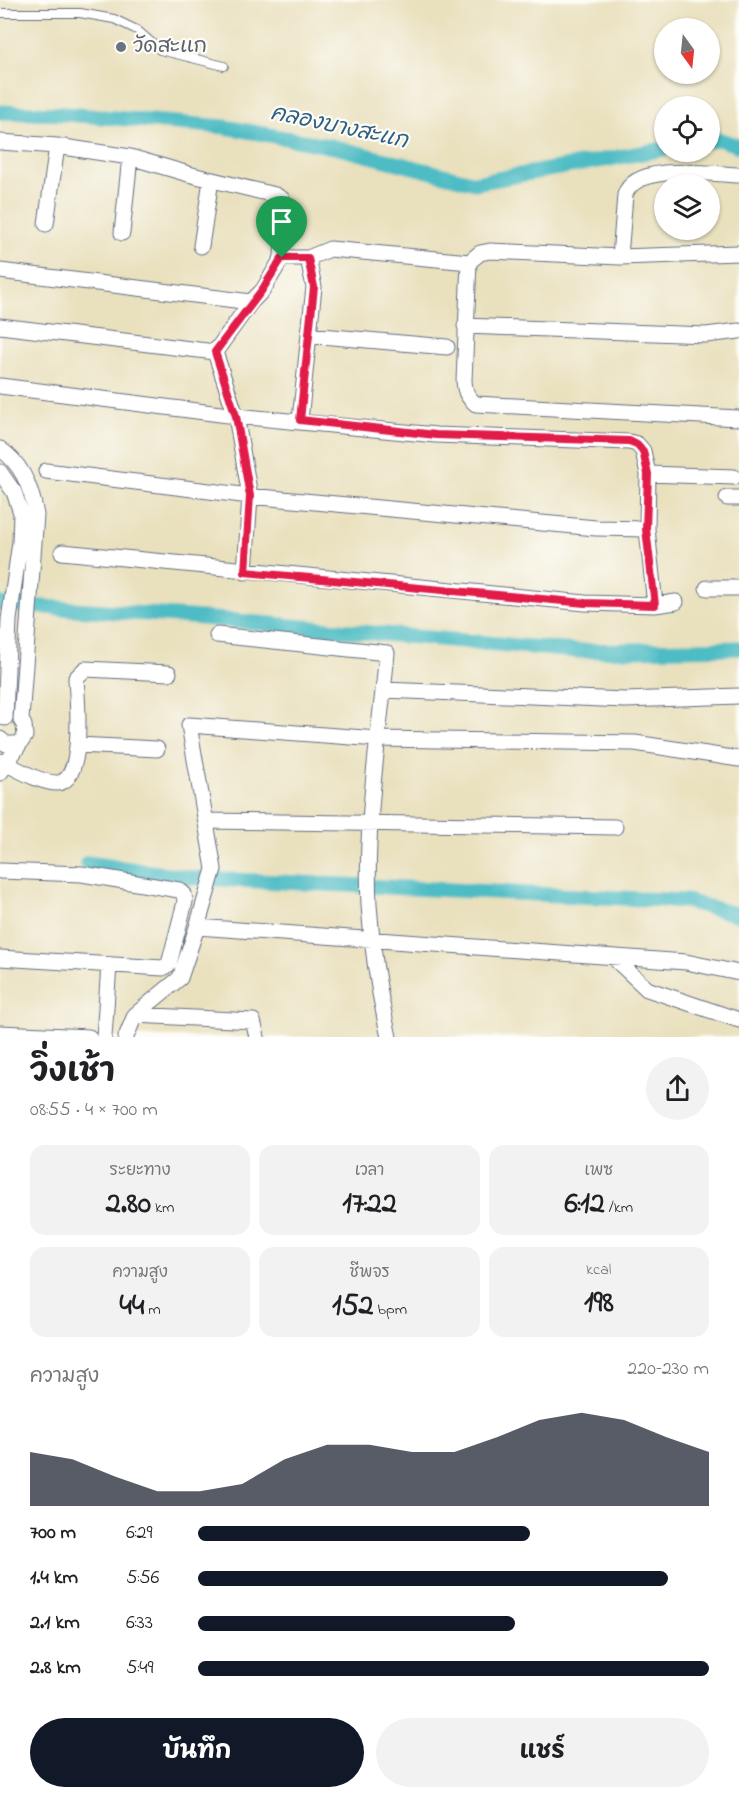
<!DOCTYPE html>
<html lang="th">
<meta charset="utf-8">
<style>
:root{--surface:#fff;--page:#f2f2f2;--text:#202124;--muted:#757577;--accent:#111827}
body{margin:0;font-family:"Indie Flower","Playpen Sans Thai",sans-serif;background:var(--page);color:var(--text);height:100vh;display:flex;flex-direction:column;font-size:22px;white-space:nowrap}
*{box-sizing:border-box;margin:0}
p{font-size:20px;color:var(--muted)}
.icon{flex:none;width:33px;height:33px;fill:none;stroke:currentColor;stroke-width:2;stroke-linecap:round;stroke-linejoin:round}
.map{position:relative;height:1037px;overflow:hidden}
.drawer{display:flex;flex-direction:column;background:var(--surface);flex:1}
.drawer>*{flex:none}
.needle{width:39px;rotate:165deg}
.buttons{position:absolute;left:654px;top:18px;display:grid;gap:12px}
.buttons a{display:grid;place-items:center;width:66px;height:66px;border-radius:50%;background:var(--surface);box-shadow:0 2px 4px #0004;font-size:30px}
.pin{position:absolute;display:grid;place-items:center;width:51px;height:51px;color:#fff;margin:-62px -26px;border-radius:50% 50% 50% 0;rotate:-45deg;box-shadow:0 0 6px #0007}
.pin .icon{rotate:45deg}
.round{display:grid;place-items:center;flex:none;width:63px;height:63px;border-radius:32px;background:var(--page)}
.summary{display:flex;align-items:center;justify-content:space-between;height:102px;padding:0 30px}
h1{font-size:33px;font-weight:700;line-height:45px}
.metrics{display:grid;grid-template-columns:repeat(3,1fr);gap:9px;height:102px;padding:6px 30px}
.metrics div{display:grid;align-content:center;border-radius:15px;background:var(--page);text-align:center}
.metrics b{font-size:30px;font-weight:700}
.metrics small{font-size:16px;font-weight:400}
.metrics p{font-size:16px}
.chart{height:168px;padding:12px 30px}
.chart p{display:flex;justify-content:space-between}
.chart svg{width:100%;height:108px;margin-top:6px;fill:var(--accent);opacity:.7}
.primary-button{display:flex;gap:12px;margin-top:auto;padding:12px 30px}
.primary-button a{flex:1;height:69px;border-radius:36px;background:var(--accent);color:#fff;font-size:24px;font-weight:700;line-height:69px;text-align:center}
.primary-button a+a{background:var(--page);color:var(--text)}
ul{padding:0 30px;list-style:none;font-size:20px}
li{display:grid;grid-template-columns:96px 72px 1fr;align-items:center;height:45px}
li i{height:15px;border-radius:8px;background:var(--accent)}
.map>svg:first-child{display:block}
.lines{fill:none;stroke-linecap:round;stroke-linejoin:round}
.canal{stroke:#4ebcc4;stroke-width:15}
.service-casing{stroke:#636d7f;stroke-width:10}
.minor-casing{stroke:#636d7f;stroke-width:17}
.service{stroke:#fff;stroke-width:8}
.minor{stroke:#fff;stroke-width:15}
.route-casing{stroke:#fff;stroke-width:12}
.route{stroke:#e11d48;stroke-width:8}
.worship-dot{fill:#6b7280;stroke:#fdfcf7;stroke-width:2}
.labels{text-anchor:middle;dominant-baseline:central;stroke-width:4.5;stroke-linejoin:round;paint-order:stroke}
.worship-label{font-size:21px;fill:#5b616d;stroke:#fdfcf7;text-anchor:start}
.water-label{font-size:22px;font-style:italic;fill:#2d6082;stroke:#fdfcf7}
</style>
<div class="map">
<svg width="739" height="1037" viewBox="0 0 739 1037">
<rect width="100%" height="100%" fill="#fdfcf7"/>
<filter id="ink" filterUnits="userSpaceOnUse"><feTurbulence type="fractalNoise" baseFrequency=".0167" numOctaves="2"/><feDisplacementMap in="SourceGraphic" scale="12" xChannelSelector="R" yChannelSelector="G"/><feConvolveMatrix kernelMatrix="1 2 1 2 8 2 1 2 1" color-interpolation-filters="sRGB"/></filter>
<filter id="wash" filterUnits="userSpaceOnUse"><feTurbulence type="fractalNoise" baseFrequency=".008" numOctaves="4" result="noise"/><feDisplacementMap in="SourceGraphic" scale="24" xChannelSelector="R" yChannelSelector="G"/><feGaussianBlur stdDeviation="1.35" result="paint"/><feColorMatrix in="noise" values="0 0 0 0 0 0 0 0 0 0 0 0 0 0 0 0 0 1.4 0 .05"/><feComposite in="paint" operator="in"/></filter>
<g filter="url(#wash)">
<rect width="100%" height="100%" fill="#e9e0bd"/>
<g class="lines">
<path class="canal" d="M0,112L65,114L225,127L335,147L475,183L664,149
M710,141L718,139L739,146
M0,604L190,617L577,651L739,648
M87,863L193,878L686,901L739,915"/>
</g>
</g>
<g filter="url(#ink)">
<g class="lines">
<defs>
<path id="service" d="M0,13H80L114,19L137,30L160,50L224,66"/>
<path id="minor" d="M0,142L57,146L130,157L192,175L275,195L282,199L284,206L282,258L263,290L251,302L0,271
M46,224L57,146
M122,233L130,157
M201,246L211,180
M620,257L625,195C635,162 712,174 739,175
M282,258H308L314,287L300,420
M308,258L330,249L469,262L480,253L490,251L620,257L739,253
M469,262L464,381C465,392 467,397 476,404L738,418
M0,326L215,352
M465,326L706,335L739,331
M310,335L447,347
M0,386L236,416L436,435L629,442L637,444L643,451L648,474L647,529L655,605
M0,449C23,464 32,490 36,515L21,720L24,725L25,736L0,773
M46,471L250,496L596,528L647,529
M0,472L14,492L21,513L20,542L9,620L5,718
M648,474L734,477
M727,498H739
M62,552L585,603L655,605L676,602
M245,572L250,496L236,416L215,352L251,302
M707,588H739
M217,635L387,653C379,736 365,822 369,905C372,950 379,994 389,1037
M384,690L625,700L739,696
M0,739L6,744H17
M78,745L157,749
M0,761C17,768 37,782 56,783C86,784 77,698 76,678L85,669L169,673
M207,821L615,827
M0,871L82,874L179,890L184,894L185,902L169,964L163,968L0,958
M197,927L214,869L189,725L378,739L635,743L739,759
M613,957L647,989L739,1020
M135,1015L253,1021L257,1037
M0,1033L89,1037
M104,1037L109,965
M126,1037L135,1015L180,978L197,927L686,962L739,973"/>
</defs>
<use href="#service" class="service-casing"/>
<use href="#minor" class="minor-casing"/>
<use href="#service" class="service"/>
<use href="#minor" class="minor"/>
</g>
</g>
<g class="lines" filter="url(#ink)">
<defs>
<path id="route" d="M282,258H308L314,287L300,420L436,435L629,441L637,444L643,451L648,474L646,529L655,605L585,603L245,572L250,496L236,416L215,352L262,290Z"/>
</defs>
<use href="#route" class="route-casing"/>
<use href="#route" class="route"/>
</g>
<circle class="worship-dot" cx="121" cy="47" r="6"/>
<g class="labels">
<g class="worship-label">
<text x="133" y="47">วัดสะแก</text>
</g>
<g class="water-label">
<text transform="translate(339 128) rotate(12)">คลองบางสะแก</text>
</g>
</g>
</svg>
<div class="buttons">
<a><svg class="needle" viewBox="-14 -14 28 28"><path d="M0-13l5 13h-10z" fill="#e53935"/><path d="M0 13l5-13h-10z" fill="#757577"/></svg></a>
<a><svg class="icon" aria-label="locate" viewBox="0 0 24 24"><circle cx="12" cy="12" r="6"/><path d="M12 2v4M12 18v4M2 12h4M18 12h4"/></svg></a>
<a><svg class="icon" aria-label="layers" viewBox="0 0 24 24"><path d="M12 4l9 5-9 5-9-5zM3 14l9 5 9-5"/></svg></a>
</div>
<div class="pin" style="left:282px;top:258px;background:#1e9e55"><svg class="icon" aria-label="arrive" viewBox="0 0 24 24"><path d="M6 21V4h12l-3 4 3 4H6"/></svg></div>
</div>
<section class="drawer">
<div class="summary"><div><h1>วิ่งเช้า</h1><p>08:55 · 4 × 700 m</p></div><a class="round"><svg class="icon" aria-label="share" viewBox="0 0 24 24"><path d="M12 15V3M7 8l5-5 5 5M5 13v7h14v-7"/></svg></a></div>
<div class="metrics">
<div><p>ระยะทาง</p><b>2.80<small> km</small></b></div>
<div><p>เวลา</p><b>17:22</b></div>
<div><p>เพซ</p><b>6:12<small> /km</small></b></div>
</div>
<div class="metrics">
<div><p>ความสูง</p><b>44<small> m</small></b></div>
<div><p>ชีพจร</p><b>152<small> bpm</small></b></div>
<div><p>kcal</p><b>198</b></div>
</div>
<div class="chart"><p><span>ความสูง</span>220–230 m</p>
<svg viewBox="0 0 160 44" preserveAspectRatio="none"><path d="M0 44V22L10 25L20 32L30 38L40 38L50 35L60 25L70 19L80 19L90 22L100 22L110 16L120 9L130 6L140 9L150 16L160 22V44z"/></svg>
</div>
<ul>
<li><b>700 m</b>6:29<i style="width:65%"></i></li>
<li><b>1.4 km</b>5:56<i style="width:92%"></i></li>
<li><b>2.1 km</b>6:33<i style="width:62%"></i></li>
<li><b>2.8 km</b>5:49<i style="width:100%"></i></li>
</ul>
<div class="primary-button"><a>บันทึก</a><a>แชร์</a></div>
</section>
